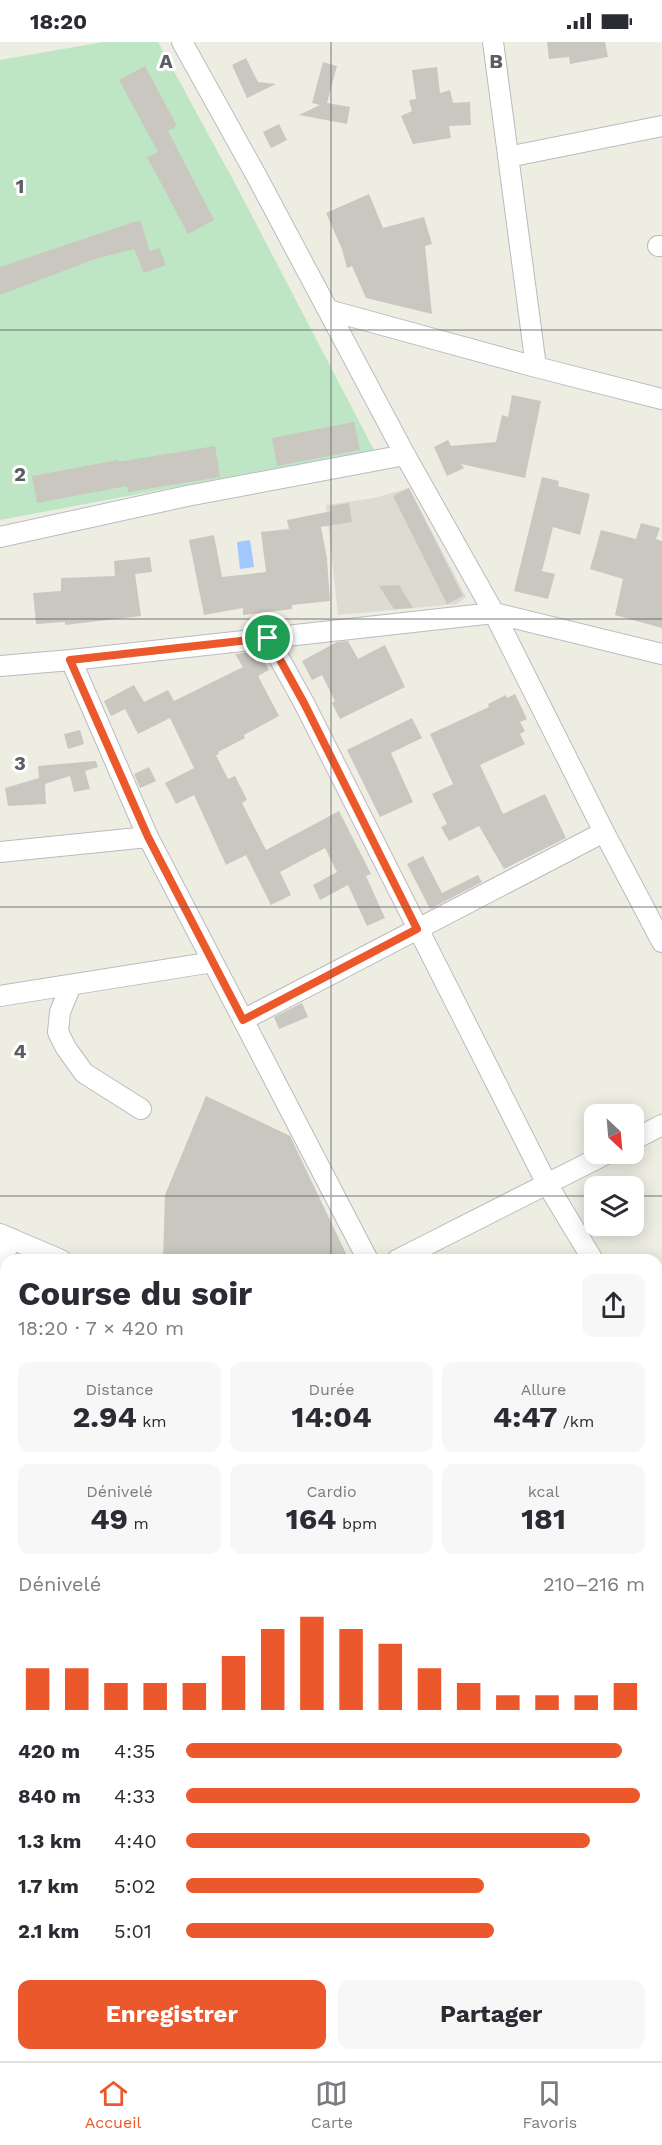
<!DOCTYPE html>
<html lang="fr">
<meta charset="utf-8">
<style>
:root{--surface:#fff;--page:#f7f7f7;--text:#2b2b33;--muted:#7c7c81;--line:#e1e1e2;--accent:#eb582b}
body{margin:0;font-family:"Work Sans",sans-serif;background:var(--page);color:var(--text);height:100vh;display:flex;flex-direction:column;font-size:22px;white-space:nowrap}
*{box-sizing:border-box;margin:0}
p{font-size:20px;color:var(--muted)}
.icon{flex:none;width:33px;height:33px;fill:none;stroke:currentColor;stroke-width:2;stroke-linecap:round;stroke-linejoin:round}
.map{position:relative;flex:1;overflow:hidden}
.drawer{position:absolute;left:0px;top:1212px;width:663px;height:807px;display:flex;flex-direction:column;background:var(--surface);border-radius:18px 18px 0 0;box-shadow:0 3px 15px #0003}
.drawer>*{flex:none}
.needle{width:39px;rotate:154deg}
.tools{position:absolute;left:584px;top:1062px;display:grid;gap:12px}
.tools a{display:grid;place-items:center;width:60px;height:60px;border-radius:12px;background:var(--surface);box-shadow:0 3px 15px #0003;font-size:30px}
.pin{position:absolute;display:grid;place-items:center;width:51px;height:51px;color:#fff;margin:-26px;border:3px solid #fff;border-radius:50%;box-shadow:0 2px 6px #0007}
.round{display:grid;place-items:center;flex:none;width:63px;height:63px;border-radius:12px;background:var(--page)}
.overview{display:flex;align-items:center;justify-content:space-between;height:102px;padding:0 18px}
h1{font-size:33px;font-weight:700;line-height:45px}
.stats{display:grid;grid-template-columns:repeat(3,1fr);gap:9px;height:102px;padding:6px 18px}
.stats div{display:grid;align-content:center;border-radius:12px;background:var(--page);text-align:center}
.stats b{font-size:30px;font-weight:700}
.stats small{font-size:16px;font-weight:400}
.stats p{font-size:16px}
.chart{height:168px;padding:12px 18px}
.chart p{display:flex;justify-content:space-between}
.chart svg{width:100%;height:108px;margin-top:6px;stroke:var(--accent);stroke-width:6}
.button{display:flex;gap:12px;margin-top:auto;padding:12px 18px}
.button a{flex:1;height:69px;border-radius:12px;background:var(--accent);color:#fff;font-size:24px;font-weight:700;line-height:69px;text-align:center}
.button a+a{background:var(--page);color:var(--text)}
ul{padding:0 18px;list-style:none;font-size:20px}
li{display:grid;grid-template-columns:96px 72px 1fr;align-items:center;height:45px}
li i{height:15px;border-radius:8px;background:var(--accent)}
.status{display:flex;justify-content:space-between;align-items:center;height:42px;padding:0 30px;background:var(--surface);direction:ltr}
.status svg{height:16px;fill:currentColor}
.menu{display:flex;justify-content:space-around;align-items:center;height:84px;border-top:2px solid var(--line);background:var(--surface);font-size:16px;color:var(--muted)}
.menu a{display:grid;justify-items:center;gap:3px}
.menu .on{color:var(--accent)}
.map>svg:first-child{display:block}
.education{fill:#dedcd0}
.green{fill:#bee6c5}
.water{fill:#a1c7ff}
.building{fill:#c9c7c0}
.lines{fill:none;stroke-linecap:round;stroke-linejoin:round}
.street-casing{stroke:#babbc1;stroke-width:22}
.highway-casing{stroke:#f0cb00;stroke-width:35}
.street{stroke:#fff;stroke-width:20}
.highway{stroke:#fef389;stroke-width:33}
.route-casing{stroke:#fff;stroke-width:12}
.route{stroke:#eb582b;stroke-width:8}
.grid{fill:none;stroke:#5b5d63;stroke-width:1.5;stroke-opacity:0.55}
.grid-label{font-size:20px;text-anchor:middle;font-weight:bold;fill:#5b5d63;stroke:#fff;stroke-width:6;stroke-linejoin:round;paint-order:stroke}
</style>
<div class="status"><b>18:20</b><svg viewBox="0 0 49 12"><path d="M0 12V9h3v3zM5 12V6h3v6zM10 12V3h3v9zM15 12V0h3v12zM26 1h20v11H26zM47 4h2v5h-2z"/></svg></div>
<div class="map">
<svg width="662" height="2019" viewBox="0 0 662 2019">
<rect width="100%" height="100%" fill="#eeede2"/>
<path class="education" d="M409,446L466,555L457,562L338,573L326,463L374,456Z"/>
<path class="green" d="M103,0H158L238,147L374,408L0,478V18Z
M0,1943L6,1945V2013H274L296,2019H0Z"/>
<path class="water" d="M250,498L254,525L240,527L237,500Z"/>
<path class="building" d="M547,0H605L608,15L570,22L569,15L549,17Z
M246,16L258,40L276,42L247,56L232,23Z
M323,20L337,24L327,61L350,65L347,82L299,73L320,63L312,61Z
M145,24L177,84L168,89L214,178L188,192L147,115L158,110L119,38Z
M437,25L440,51L450,48L453,61L470,60L471,83L449,84L451,96L413,102L401,74L412,69L409,58L416,57L412,28Z
M279,82L287,98L271,106L263,90Z
M369,152L383,186L424,175L432,202L425,204L432,272L366,256L352,224L347,226L342,207L326,171Z
M140,178L150,209L159,206L166,223L144,231L134,207L95,217L0,253V225Z
M512,353L541,359L525,436L461,422L464,426L447,434L434,405L448,398L451,404L496,400L502,373L508,375Z
M354,380L360,408L277,424L272,396Z
M215,404L220,435L128,450L127,444L37,461L32,434L118,418V420Z
M542,435L559,439L558,444L590,452L580,493L553,485L542,529L555,532L548,557L514,549Z
M409,446L463,554L447,562L393,454Z
M349,461L352,480L321,485L327,517L330,559L292,563V567L243,573V566L204,573L189,498L214,493L222,535L266,530L261,490L289,487L287,478L332,469L331,464Z
M641,481L660,486L656,497L662,499V586L615,573L623,537L590,527L601,488L636,497Z
M150,515L152,530L135,532L141,574L65,583V580L36,582L33,551L61,549V536L115,534L114,519Z
M399,543L413,566L394,567L379,544Z
M348,599L358,617L385,603L405,645L340,677L332,661L335,659L322,633L312,638L302,619L337,600Z
M258,609L269,628L258,634L279,674L244,693L245,696L218,710L219,712L216,713L228,737L235,734L247,758L242,761L266,808L339,769L371,832L366,834L385,876L367,884L348,843L320,858L313,843L337,830L325,806L280,830L291,853L271,863L246,813L226,823L194,753L176,762L165,741L194,726L170,676L138,692L125,667L111,674L104,659L134,643L144,660L168,648L174,659L243,625L235,612Z
M515,652L527,677L520,680L525,689L520,692L525,702L480,723L503,772L545,752L566,796L504,827L479,784L449,799L441,785L447,782L432,752L453,742L430,692L489,665L488,662L506,653L507,656Z
M412,676L422,696L391,711L413,760L380,775L347,708Z
M80,688L84,702L68,707L64,692Z
M96,719L98,725L85,729L90,747L74,750L70,734L45,742L46,762L8,764L5,746L39,736L38,724Z
M149,725L156,739L140,746L134,732Z
M423,814L442,851L478,833L482,840L430,867L407,822Z
M302,961L308,975L279,987L274,975Z
M206,1054L290,1094L349,1218H163L165,1153Z"/>
<g class="lines">
<defs>
<path id="street" d="M182,0L256,133L405,413L494,571L604,790L662,900
M493,0L536,325
M508,115L662,84
M658,204H662
M328,268L536,325L662,357
M0,495L187,454L405,413
M268,596L304,661L547,1142L593,1218
M71,618L148,795L368,1218
M0,624L71,618L494,571L662,612
M0,810L148,795
M71,943L60,970L58,990L66,1006L84,1031L141,1067
M0,954L213,920
M243,978L604,790
M633,1098L662,1083
M0,1192L61,1218
M397,1218L606,1112
M0,1219L12,1197
M657,1336L662,1345
M0,1556L6,1544
M657,1566L662,1563
M0,1573L6,1575
M657,1748L661,1739
M0,1775L6,1776
M0,1919L6,1920
M657,1941L662,1943
M354,2013L376,2019"/>
<path id="highway" d="M0,1818L6,1820
M0,1878L6,1880
M657,1983L662,1985
M499,2013L521,2019
M621,2019L622,2013"/>
</defs>
<use href="#street" class="street-casing"/>
<use href="#highway" class="highway-casing"/>
<use href="#street" class="street"/>
<use href="#highway" class="highway"/>
</g>
<g class="lines">
<defs>
<path id="route" d="M268,596L304,661L417,887L243,978L148,795L70,618Z"/>
</defs>
<use href="#route" class="route-casing"/>
<use href="#route" class="route"/>
</g>
<path class="grid" d="M331,0V1218M0,288H662M0,577H662M0,865H662M0,1154H594M633,1154H662M0,1442H6M657,1442H662M0,1731H6M657,1731H662M331,2013V2019"/>
<g class="grid-label">
<text x="166" y="26">A</text>
<text x="496" y="26">B</text>
<text x="20" y="151">1</text>
<text x="20" y="439">2</text>
<text x="20" y="728">3</text>
<text x="20" y="1016">4</text>
</g>
</svg>
<div class="tools">
<a><svg class="needle" viewBox="-14 -14 28 28"><path d="M0-13l5 13h-10z" fill="#e53935"/><path d="M0 13l5-13h-10z" fill="#7c7c81"/></svg></a>
<a><svg class="icon" aria-label="layers" viewBox="0 0 24 24"><path d="M12 4l9 5-9 5-9-5zM3 14l9 5 9-5"/></svg></a>
</div>
<div class="pin" style="left:268px;top:596px;background:#1e9e55"><svg class="icon" aria-label="arrive" viewBox="0 0 24 24"><path d="M6 21V4h12l-3 4 3 4H6"/></svg></div>
<section class="drawer">
<div class="overview"><div><h1>Course du soir</h1><p>18:20 · 7 × 420 m</p></div><a class="round"><svg class="icon" aria-label="share" viewBox="0 0 24 24"><path d="M12 15V3M7 8l5-5 5 5M5 13v7h14v-7"/></svg></a></div>
<div class="stats">
<div><p>Distance</p><b>2.94<small> km</small></b></div>
<div><p>Durée</p><b>14:04</b></div>
<div><p>Allure</p><b>4:47<small> /km</small></b></div>
</div>
<div class="stats">
<div><p>Dénivelé</p><b>49<small> m</small></b></div>
<div><p>Cardio</p><b>164<small> bpm</small></b></div>
<div><p>kcal</p><b>181</b></div>
</div>
<div class="chart"><p><span>Dénivelé</span>210–216 m</p>
<svg viewBox="0 0 160 44" preserveAspectRatio="none"><path d="M5 44V27M15 44V27M25 44V33M35 44V33M45 44V33M55 44V22M65 44V11M75 44V6M85 44V11M95 44V17M105 44V27M115 44V33M125 44V38M135 44V38M145 44V38M155 44V33"/></svg>
</div>
<ul>
<li><b>420 m</b>4:35<i style="width:95%"></i></li>
<li><b>840 m</b>4:33<i style="width:99%"></i></li>
<li><b>1.3 km</b>4:40<i style="width:88%"></i></li>
<li><b>1.7 km</b>5:02<i style="width:65%"></i></li>
<li><b>2.1 km</b>5:01<i style="width:67%"></i></li>
</ul>
<div class="button"><a>Enregistrer</a><a>Partager</a></div>
</section>
</div>
<nav class="menu">
<a class="on"><svg class="icon" aria-label="home" viewBox="0 0 24 24"><path d="M3 11l9-7 9 7M6 9v11h12V9"/></svg>Accueil</a>
<a><svg class="icon" aria-label="map" viewBox="0 0 24 24"><path d="M3 6l6-2 6 2 6-2v14l-6 2-6-2-6 2zM9 4v14M15 6v14"/></svg>Carte</a>
<a><svg class="icon" aria-label="saved" viewBox="0 0 24 24"><path d="M7 4h10v16l-5-4-5 4z"/></svg>Favoris</a>
</nav>
